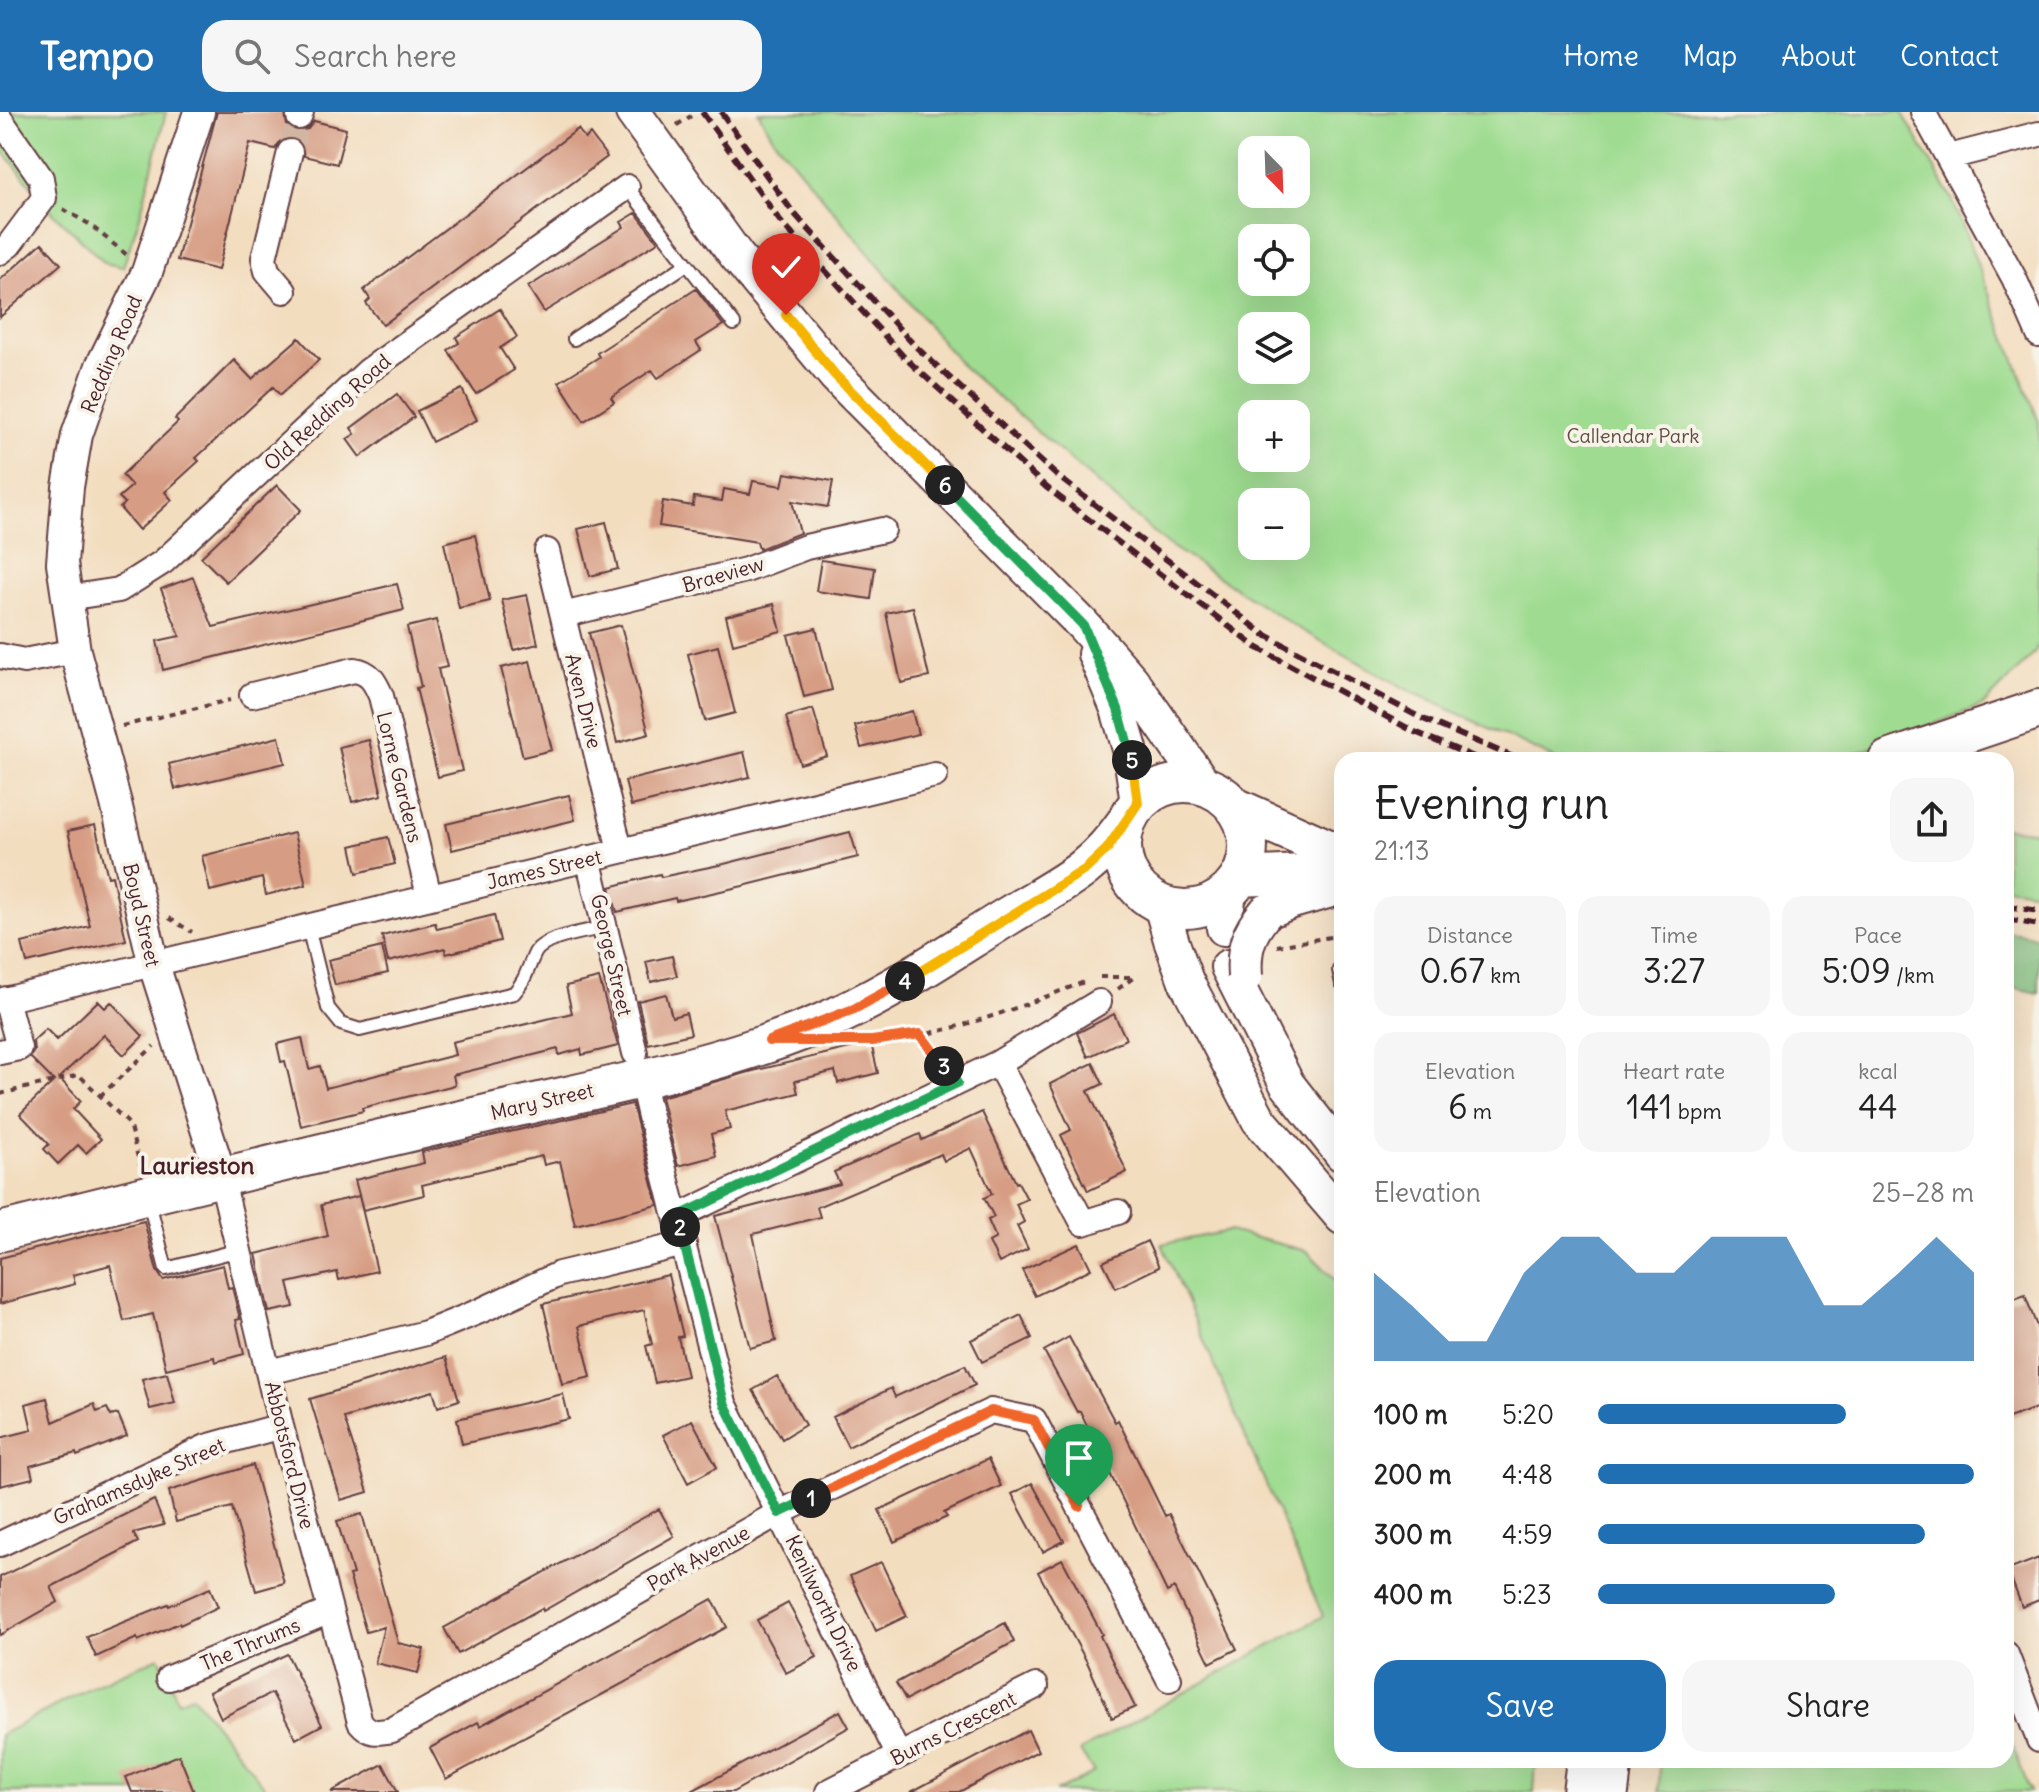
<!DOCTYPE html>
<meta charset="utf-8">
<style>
:root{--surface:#fff;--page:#f6f6f6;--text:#222;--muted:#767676;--accent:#1f6fb2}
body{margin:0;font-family:Delius,sans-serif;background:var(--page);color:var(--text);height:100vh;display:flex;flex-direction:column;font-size:30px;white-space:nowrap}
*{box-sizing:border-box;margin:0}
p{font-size:26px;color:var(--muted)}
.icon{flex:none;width:44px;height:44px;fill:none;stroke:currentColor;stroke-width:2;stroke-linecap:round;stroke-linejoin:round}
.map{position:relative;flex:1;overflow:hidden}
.drawer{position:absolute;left:1334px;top:640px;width:680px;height:1016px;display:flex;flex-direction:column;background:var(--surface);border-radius:24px;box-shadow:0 8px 32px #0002}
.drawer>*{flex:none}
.needle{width:52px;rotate:157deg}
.buttons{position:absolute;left:1238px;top:24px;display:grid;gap:16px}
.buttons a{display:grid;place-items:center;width:72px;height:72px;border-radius:16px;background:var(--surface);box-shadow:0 8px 32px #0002;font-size:40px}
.pin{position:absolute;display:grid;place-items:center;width:68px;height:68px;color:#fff;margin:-82px -34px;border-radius:50% 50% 50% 0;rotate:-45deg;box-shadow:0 0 8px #0007}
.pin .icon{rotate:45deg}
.km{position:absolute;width:40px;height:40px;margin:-20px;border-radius:50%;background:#222;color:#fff;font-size:22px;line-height:40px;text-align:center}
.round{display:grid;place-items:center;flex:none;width:84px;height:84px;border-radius:24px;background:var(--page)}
.headline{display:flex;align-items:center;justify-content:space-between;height:136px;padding:0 40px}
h1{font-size:44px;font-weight:600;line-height:60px}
.figures{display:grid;grid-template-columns:repeat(3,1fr);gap:12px;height:136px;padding:8px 40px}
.figures div{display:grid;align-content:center;border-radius:20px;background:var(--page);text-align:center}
.figures b{font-size:34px;font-weight:600}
.figures small{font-size:22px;font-weight:400}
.figures p{font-size:22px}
.chart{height:224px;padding:16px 40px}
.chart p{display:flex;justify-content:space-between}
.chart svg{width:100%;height:144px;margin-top:8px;fill:var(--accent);opacity:.7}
.cta{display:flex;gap:16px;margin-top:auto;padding:16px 40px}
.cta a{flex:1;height:92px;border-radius:24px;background:var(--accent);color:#fff;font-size:32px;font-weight:600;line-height:92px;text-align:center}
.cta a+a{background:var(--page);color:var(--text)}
ul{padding:0 40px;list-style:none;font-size:26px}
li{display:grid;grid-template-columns:128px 96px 1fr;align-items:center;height:60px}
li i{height:20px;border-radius:10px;background:var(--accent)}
header{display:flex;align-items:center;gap:48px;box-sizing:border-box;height:112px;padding:0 40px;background:var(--accent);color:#fff}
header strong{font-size:38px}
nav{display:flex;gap:44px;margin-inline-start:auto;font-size:28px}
.search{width:560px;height:72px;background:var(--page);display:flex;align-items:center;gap:20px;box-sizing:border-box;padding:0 28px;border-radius:24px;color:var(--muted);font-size:30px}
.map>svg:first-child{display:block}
.green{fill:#9fdc91;stroke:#747e5e;stroke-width:2;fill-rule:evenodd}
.forest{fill:#7fbc7b;stroke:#646e53;stroke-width:2}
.building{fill:#d79d84}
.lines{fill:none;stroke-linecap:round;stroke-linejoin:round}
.minor-tunnel{stroke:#d1b7a1;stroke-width:24;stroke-dasharray:24 12;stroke-linecap:butt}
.service-casing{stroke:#633c41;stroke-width:16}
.minor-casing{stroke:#633c41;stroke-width:28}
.tertiary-casing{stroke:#633c41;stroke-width:34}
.secondary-casing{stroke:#633c41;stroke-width:38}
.primary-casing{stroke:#633c41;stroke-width:42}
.path{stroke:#633c41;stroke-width:4;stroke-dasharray:6 6;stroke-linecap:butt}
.service{stroke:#fff;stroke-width:12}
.minor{stroke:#fff;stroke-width:24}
.tertiary{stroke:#fff;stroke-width:30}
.secondary{stroke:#fff;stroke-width:34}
.primary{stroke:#fff;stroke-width:38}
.rail{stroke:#4a1f2b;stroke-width:6;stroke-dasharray:12 6;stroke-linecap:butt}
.secondary-bridge-casing{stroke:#633c41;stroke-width:38;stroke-linecap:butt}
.secondary-bridge{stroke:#fff;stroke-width:34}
.split-1-casing{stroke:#fff;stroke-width:16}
.split-2-casing{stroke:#fff;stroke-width:16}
.split-3-casing{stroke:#fff;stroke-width:16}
.split-4-casing{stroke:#fff;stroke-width:16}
.split-5-casing{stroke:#fff;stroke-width:16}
.split-6-casing{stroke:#fff;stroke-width:16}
.split-7-casing{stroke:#fff;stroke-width:16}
.split-1{stroke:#f0652b;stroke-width:10}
.split-2{stroke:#22a559;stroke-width:10}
.split-3{stroke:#22a559;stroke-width:10}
.split-4{stroke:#f0652b;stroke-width:10}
.split-5{stroke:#f5b400;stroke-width:10}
.split-6{stroke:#22a559;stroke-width:10}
.split-7{stroke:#f5b400;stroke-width:10}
.labels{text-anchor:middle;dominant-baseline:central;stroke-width:8;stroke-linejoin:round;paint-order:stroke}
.street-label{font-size:20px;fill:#4a1f2b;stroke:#f7f3e8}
.park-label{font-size:20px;fill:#5f4e44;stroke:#f7f3e8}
.quarter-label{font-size:24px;font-weight:bold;fill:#4a1f2b;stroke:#f7f3e8}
</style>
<header>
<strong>Tempo</strong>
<div class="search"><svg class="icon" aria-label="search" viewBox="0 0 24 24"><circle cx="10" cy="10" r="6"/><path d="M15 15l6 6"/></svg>Search here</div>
<nav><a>Home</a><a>Map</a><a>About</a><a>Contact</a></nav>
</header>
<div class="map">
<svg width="2039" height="1680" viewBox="0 0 2039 1680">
<rect width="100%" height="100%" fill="#f7f3e8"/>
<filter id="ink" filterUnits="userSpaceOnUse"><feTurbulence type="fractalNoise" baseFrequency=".0125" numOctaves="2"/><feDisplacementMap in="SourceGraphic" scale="16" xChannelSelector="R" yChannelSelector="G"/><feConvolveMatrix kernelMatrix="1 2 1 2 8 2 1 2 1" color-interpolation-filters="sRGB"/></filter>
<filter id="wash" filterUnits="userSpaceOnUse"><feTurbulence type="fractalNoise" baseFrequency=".006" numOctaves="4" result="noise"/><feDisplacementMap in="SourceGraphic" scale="32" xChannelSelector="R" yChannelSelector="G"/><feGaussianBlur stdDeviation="1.8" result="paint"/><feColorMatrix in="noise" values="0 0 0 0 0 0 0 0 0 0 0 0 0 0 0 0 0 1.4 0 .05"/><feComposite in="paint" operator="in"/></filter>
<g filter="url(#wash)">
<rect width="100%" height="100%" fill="#f3ddbf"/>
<path class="green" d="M0,0H166L140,104L123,155L105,151L54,102L0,35Z
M758,0H1902L1952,87L2039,310V530L2034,542L1984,593L1838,648H1557L1406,577L1291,512L1166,431L963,255L774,27ZM1252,38H1296V82H1252ZM1252,126H1296V170H1252ZM1252,214H1296V258H1252ZM1252,302H1296V346H1252ZM1252,390H1296V434H1252Z
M2006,716L2039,720V780L2006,775Z
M1229,1119L1307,1139L1342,1175V1648H1536L1534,1680H1055L1094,1660L1080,1639L1323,1504L1162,1132Z
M159,1545L178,1589L192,1583L269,1680H0V1623L95,1573Z
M2006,1615L2030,1680H1659L1660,1648H2006Z"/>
<path class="forest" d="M2006,819L2039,825V881L2006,874Z"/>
<g id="blocks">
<path class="building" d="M217,0H280L285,1L287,14L294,19L308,17L314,9L346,17L337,52L304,44L301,30L293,25L280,29L275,37L250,31L218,158L177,148Z
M578,17L585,27L590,22L607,45L383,213L366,191L370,187L364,178Z
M636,101L658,130L544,200L528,175L624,115L621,110Z
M42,131L61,152L0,205V168Z
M696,177L723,213L696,230L701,238L658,266L652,258L611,285L614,290L584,309L559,270L599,245L597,241Z
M500,197L517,225L500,236L514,258L476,282L448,238L459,231L456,225Z
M299,226L319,248L280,283L273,275L196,346L199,349L165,380L172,388L139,418L120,396L125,391L119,385L132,374L122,363L178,310L175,307L234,248L252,267Z
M462,277L477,308L432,330L417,299Z
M397,282L414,305L360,345L347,327L355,322L351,316Z
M785,361L833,369L828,395L792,389L800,421L759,437L757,430L659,414L663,389L693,394L694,385L722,389L724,377L750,382L753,369L782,374Z
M277,373L301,398L226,470L201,445Z
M606,410L618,457L590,464L578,417Z
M475,423L490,489L459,496L444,431Z
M821,448L875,456L871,487L816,479Z
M193,465L213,515L397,472L404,498L163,558L157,529L180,524L161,477Z
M527,483L538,532L514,538L502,488Z
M774,492L781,519L733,532L726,504Z
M913,495L929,565L901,571L886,501Z
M436,508L447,555L438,557L462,659L438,665L416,576L421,575L407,515Z
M621,513L649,622L617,631L589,521Z
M816,516L832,578L804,585L788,523Z
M718,534L735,601L705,609L688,542Z
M530,549L552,638L523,645L501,556Z
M813,597L827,644L800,652L786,605Z
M912,599L918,622L861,636L855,614Z
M279,625L285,651L175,677L169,652Z
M369,628L382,683L352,690L339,635Z
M744,640L750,665L631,694L625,669Z
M569,683L575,708L452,738L446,712Z
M95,713L108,765L112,764L126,828L27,851L22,831L90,814L68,719Z
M850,720L858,745L743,774L676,789L675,786L617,800L610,775L660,762L661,765L724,752Z
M294,721L306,773L266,783L262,766L210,779L202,744Z
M388,725L395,752L357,761L351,734Z
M494,803L500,829L446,842L445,836L388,850L382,824L435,811L437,817Z
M382,835L388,861L335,873L328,848Z
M672,844L677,864L651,870L646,850Z
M599,866L618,934L582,943L581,937L559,943L558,937L453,963L455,973L362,996L363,999L301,1014L285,949L281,950L277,932L302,926L309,957L320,954L326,976L455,943L452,930L572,901L566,874Z
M666,882L672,905L686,901L691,922L648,932L638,889Z
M98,889L105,896L111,890L143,924L124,943L104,923L59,966L81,989L73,997L101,1027L86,1041L78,1033L58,1052L44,1037L49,1032L20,1002L54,969L30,945L34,939L33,929L46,917L57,928Z
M1114,902L1126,927L1088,945L1077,921Z
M871,931L878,961L838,971L835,959L795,969L798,981L725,999L730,1017L711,1022L716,1044L678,1054L661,985L753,959Z
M1093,951L1103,972L1088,979L1127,1060L1088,1079L1061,1023L1071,1018L1050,972Z
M632,992L658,1093L575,1113L560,1049L544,1053L542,1044L422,1073L424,1083L363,1098L355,1068L424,1051L422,1040Z
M982,1000L1016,1071L1018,1070L1027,1087L1016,1092L1024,1110L1017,1114L1028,1137L999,1151L989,1130L996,1126L988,1108L994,1105L984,1086L992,1082L971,1036L944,1049L941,1042L817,1095L820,1105L753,1122L776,1229L750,1236L715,1104L840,1072L834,1060L920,1022L922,1028Z
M359,1084L377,1159L339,1168L337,1160L288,1171L294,1195L269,1200L256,1142L328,1124L321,1093Z
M144,1109L157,1159L163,1168L223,1153L228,1176L232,1175L240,1207L236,1208L244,1242L215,1250L214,1245L166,1257L153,1202L124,1209L110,1153L73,1163L75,1172L0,1192V1146Z
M1147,1129L1159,1155L1116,1176L1103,1150Z
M1079,1132L1091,1157L1035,1184L1022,1158Z
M668,1163L683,1224L678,1225L687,1264L655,1271L646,1234L652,1232L644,1198L579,1214L591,1265L562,1272L543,1192Z
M2025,1183L2039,1220V1295L2006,1307V1190Z
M1021,1203L1032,1226L982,1250L971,1228Z
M1069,1225L1115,1310L1118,1308L1165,1404L1169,1402L1237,1537L1210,1551L1174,1476L1167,1480L1080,1299L1077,1300L1044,1239Z
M446,1245L459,1288L438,1295L433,1279L344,1306L368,1380L341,1388L310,1287Z
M965,1253L975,1273L848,1335L833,1305L891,1276L895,1285Z
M167,1261L175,1291L150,1297L142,1267Z
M777,1264L805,1313L782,1327L753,1278Z
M563,1282L569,1307L462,1332L457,1307Z
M47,1286L53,1310L94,1292L97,1300L107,1296L111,1304L118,1302L127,1324L77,1344L76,1341L30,1354L33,1366L0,1374V1326L32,1318L26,1292Z
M692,1308L717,1355L688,1371L663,1323Z
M988,1347L1001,1374L944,1401L947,1405L894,1430L879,1398Z
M253,1353L284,1471L256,1479L232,1395L176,1410L169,1379Z
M1032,1371L1064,1429L1043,1440L1012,1382Z
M154,1388L164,1413L133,1421L138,1430L51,1475L58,1490L0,1523V1465Z
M659,1397L674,1424L543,1499L542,1496L458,1542L444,1516Z
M362,1402L398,1531L424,1537L418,1561L375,1551L384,1515L366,1520L349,1463L353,1462L337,1409Z
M2039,1446V1488L2022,1495L2008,1458Z
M1062,1447L1102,1522L1100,1524L1135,1595L1112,1606L1088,1552L1038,1460Z
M881,1450L907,1504L876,1519L850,1464Z
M210,1476L218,1495L180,1513L179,1511L138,1529L137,1526L96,1545L87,1525L168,1492L169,1494Z
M712,1487L727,1515L446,1667L430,1636L478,1610L480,1614Z
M788,1491L817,1545L786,1561L757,1508Z
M1005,1511L1014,1530L906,1588L896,1571Z
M287,1542L322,1613L296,1627L272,1581L221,1606L209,1580Z
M840,1599L849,1615L733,1680H690Z
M1028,1618L1038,1639L959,1680H911Z
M179,1643L194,1680H132L126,1665Z
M383,1652L398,1680H331Z"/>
</g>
</g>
<g filter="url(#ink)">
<use href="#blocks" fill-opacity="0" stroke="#633c41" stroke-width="2"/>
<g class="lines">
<path class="minor-tunnel" d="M290,40L299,5"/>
<defs>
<path id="service" d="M627,75L734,212
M574,227L687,152
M308,815L328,896L341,912L360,918L514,881C527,866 527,857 535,841C543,825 587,820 605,815
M1342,858H1339L1342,872
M148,1086L166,1157L239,1138"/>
<path id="minor" d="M1923,0L2014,166L2039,223
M299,5L301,0
M0,7L41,66L44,86L9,133L0,140
M1949,45L2039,22
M284,179L267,159L264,146L290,40
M547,439L620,738
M67,486L119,478L163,450L368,259L627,75
M563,503L746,458L806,435L883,418
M0,544L24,549L75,539
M252,583L354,558C370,560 375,570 381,584L429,784
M588,746L635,941
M0,889L935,663
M0,940L19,936L6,887
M998,951L1083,1111L1118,1100
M641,966L651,1009
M654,1019L724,1291L898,1642
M221,1064L281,1314L360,1610C370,1622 377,1621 392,1618L779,1401L991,1299L1034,1308L1169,1567
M677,1105L998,951L1099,890
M269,1260L426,1221L480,1199L559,1162L684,1132
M0,1432L206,1335L281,1314
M2006,1542L2039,1628
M169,1566L330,1499
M828,1680L1036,1574"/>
<path id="tertiary" d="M199,0L147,160L101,254L77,323L68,375L62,451L75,539L116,691L154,853L221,1064"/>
<path id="secondary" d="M633,0L736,143L835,263L1083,513L1132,569L1204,673
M1095,542L1118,597L1130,637L1138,691
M1161,793L1172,831
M1266,800L1289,790L1342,775
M1224,816L1229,781
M1228,855L1287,972L1342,1042
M1186,869L1259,1008L1342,1105
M1580,1680L1584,1648
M1611,1680L1615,1648"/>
<path id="primary" d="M1888,648L2039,597
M1122 734a63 63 0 1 1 126 0a63 63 0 1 1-126 0Z
M1237,696L1342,743
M1241,765L1342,760
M0,1120C162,1079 324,1040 487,1002C597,976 713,956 817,913C886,884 945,843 1008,804C1059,772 1090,762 1126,710"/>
</defs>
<use href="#service" class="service-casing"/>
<use href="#minor" class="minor-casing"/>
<use href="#tertiary" class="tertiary-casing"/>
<use href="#secondary" class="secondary-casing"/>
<use href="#primary" class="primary-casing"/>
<path class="path" d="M677,13L691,4
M63,97L89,112L127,143
M122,614L230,588
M169,806L192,820
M1277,834L1342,823
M1100,865H1134
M1118,877L1133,866
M920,922L943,953
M858,929C937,929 1011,898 1084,870
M0,982L79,963L129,1012L140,1053
M100,984L154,934"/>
<use href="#service" class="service"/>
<use href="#minor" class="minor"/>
<use href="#tertiary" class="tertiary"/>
<use href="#secondary" class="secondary"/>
<use href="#primary" class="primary"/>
<path class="rail" d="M702,0L780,109L904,245L1046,375L1256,535L1415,620L1481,648
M721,0L792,99L915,234L1056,363L1264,522L1421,606L1520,648
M2006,794L2039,799
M2006,807L2039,813"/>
<defs>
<path id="secondary-bridge" d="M1172,831L1186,869
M1245,864C1243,837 1248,821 1266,800"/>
</defs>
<use href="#secondary-bridge" class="secondary-bridge-casing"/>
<use href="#secondary-bridge" class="secondary-bridge"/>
</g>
</g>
<g class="lines" filter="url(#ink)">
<defs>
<path id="split-1" d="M811,1386L991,1299L1034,1308L1079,1394"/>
<path id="split-2" d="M680,1115L724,1291L779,1401L811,1386"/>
<path id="split-3" d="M680,1115L677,1105L957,971L944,954"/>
<path id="split-4" d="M905,869L854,897L769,929H872L920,922L944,954"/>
<path id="split-5" d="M905,869L1086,757L1107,737L1138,691L1132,648"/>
<path id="split-6" d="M945,373L1083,513L1118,597L1132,648"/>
<path id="split-7" d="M786,203L835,263L945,373"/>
</defs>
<use href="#split-1" class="split-1-casing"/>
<use href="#split-2" class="split-2-casing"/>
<use href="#split-3" class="split-3-casing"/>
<use href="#split-4" class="split-4-casing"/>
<use href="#split-5" class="split-5-casing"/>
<use href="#split-6" class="split-6-casing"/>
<use href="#split-7" class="split-7-casing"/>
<use href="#split-1" class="split-1"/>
<use href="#split-2" class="split-2"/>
<use href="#split-3" class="split-3"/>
<use href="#split-4" class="split-4"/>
<use href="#split-5" class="split-5"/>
<use href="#split-6" class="split-6"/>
<use href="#split-7" class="split-7"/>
</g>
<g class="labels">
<g class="street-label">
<text transform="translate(111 242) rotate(-67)">Redding Road</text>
<text transform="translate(327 300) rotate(-42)">Old Redding Road</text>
<text transform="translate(723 462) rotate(-16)">Braeview</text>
<text transform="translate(584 589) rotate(76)">Aven Drive</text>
<text transform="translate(400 665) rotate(76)">Lorne Gardens</text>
<text transform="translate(544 757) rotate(-13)">James Street</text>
<text transform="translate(142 803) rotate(77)">Boyd Street</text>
<text transform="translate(612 843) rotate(77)">George Street</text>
<text transform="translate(542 989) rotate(-13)">Mary Street</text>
<text transform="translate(290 1343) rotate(76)">Abbotsford Drive</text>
<text transform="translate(139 1369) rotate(-24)">Grahamsdyke Street</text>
<text transform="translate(698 1446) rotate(-29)">Park Avenue</text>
<text transform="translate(824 1491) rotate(64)">Kenilworth Drive</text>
<text transform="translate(250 1532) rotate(-23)">The Thrums</text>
<text transform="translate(953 1616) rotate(-27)">Burns Crescent</text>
</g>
<g class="park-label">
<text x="1633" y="323">Callendar Park</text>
</g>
<g class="quarter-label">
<text x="197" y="1053">Laurieston</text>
</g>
</g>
</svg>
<div class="buttons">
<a><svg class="needle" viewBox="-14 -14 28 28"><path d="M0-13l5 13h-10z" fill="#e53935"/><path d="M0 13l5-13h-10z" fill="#767676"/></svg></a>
<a><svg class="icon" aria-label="locate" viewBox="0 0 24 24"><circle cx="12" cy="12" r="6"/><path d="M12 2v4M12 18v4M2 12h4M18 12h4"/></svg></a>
<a><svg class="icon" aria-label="layers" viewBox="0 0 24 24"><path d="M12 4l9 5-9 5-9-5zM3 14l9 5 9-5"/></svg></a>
<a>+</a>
<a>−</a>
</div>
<div class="pin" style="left:1079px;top:1394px;background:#1e9e55"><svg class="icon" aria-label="arrive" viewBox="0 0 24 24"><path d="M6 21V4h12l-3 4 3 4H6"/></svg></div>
<div class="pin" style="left:786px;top:203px;background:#d93025"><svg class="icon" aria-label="check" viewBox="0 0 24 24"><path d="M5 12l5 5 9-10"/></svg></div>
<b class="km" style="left:811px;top:1386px">1</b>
<b class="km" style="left:680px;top:1115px">2</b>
<b class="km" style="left:944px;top:954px">3</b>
<b class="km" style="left:905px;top:869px">4</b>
<b class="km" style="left:1132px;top:648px">5</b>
<b class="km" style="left:945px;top:373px">6</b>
<section class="drawer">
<div class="headline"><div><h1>Evening run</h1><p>21:13</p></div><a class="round"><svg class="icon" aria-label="share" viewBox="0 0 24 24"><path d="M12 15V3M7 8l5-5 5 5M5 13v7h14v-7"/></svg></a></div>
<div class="figures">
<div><p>Distance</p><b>0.67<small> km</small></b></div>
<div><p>Time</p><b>3:27</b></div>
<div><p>Pace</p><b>5:09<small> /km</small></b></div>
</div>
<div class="figures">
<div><p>Elevation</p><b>6<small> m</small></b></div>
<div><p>Heart rate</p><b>141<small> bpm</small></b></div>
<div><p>kcal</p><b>44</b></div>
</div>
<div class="chart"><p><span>Elevation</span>25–28 m</p>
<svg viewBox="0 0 160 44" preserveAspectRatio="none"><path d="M0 44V17L10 27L20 38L30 38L40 17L50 6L60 6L70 17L80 17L90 6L100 6L110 6L120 27L130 27L140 17L150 6L160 17V44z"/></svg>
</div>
<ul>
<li><b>100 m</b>5:20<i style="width:66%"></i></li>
<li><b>200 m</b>4:48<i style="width:100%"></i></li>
<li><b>300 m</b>4:59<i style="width:87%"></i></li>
<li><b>400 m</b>5:23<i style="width:63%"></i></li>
</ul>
<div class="cta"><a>Save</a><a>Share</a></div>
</section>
</div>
